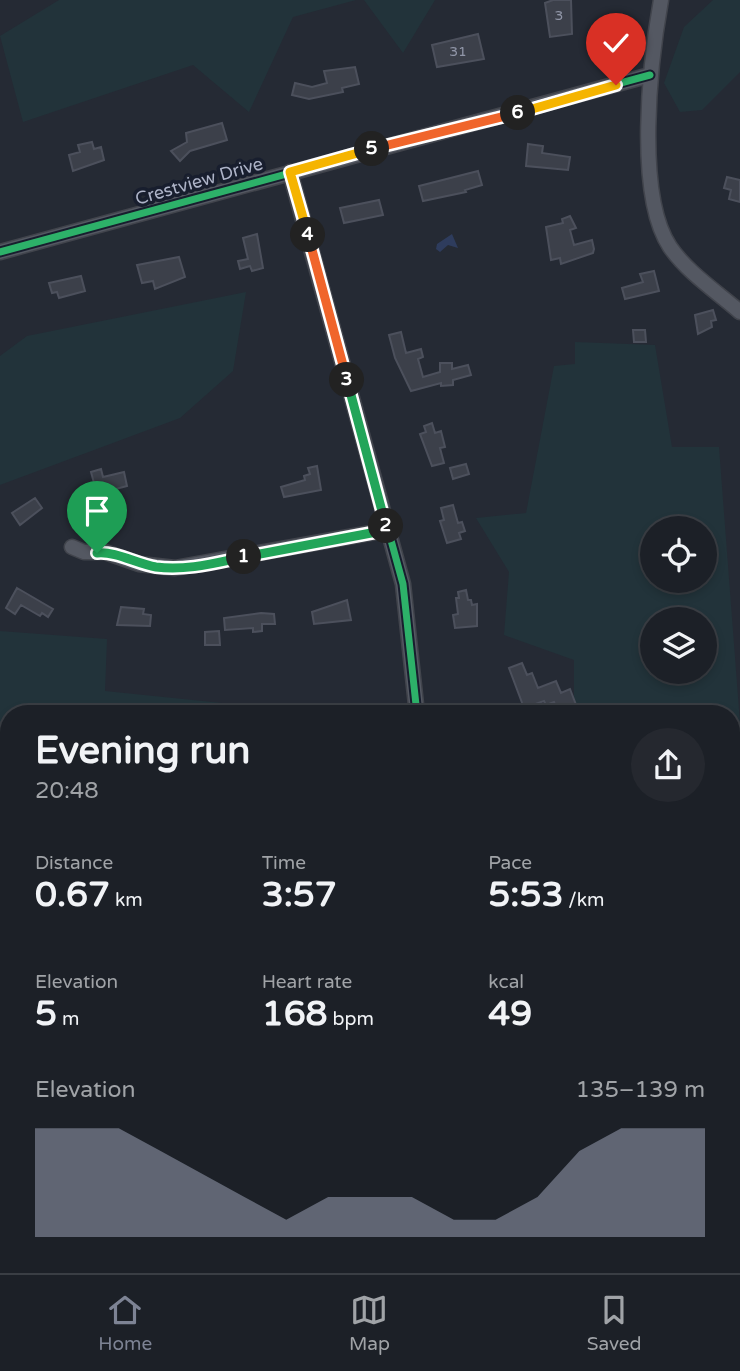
<!DOCTYPE html>
<meta charset="utf-8">
<style>
:root{--surface:#1c2027;--page:#25282f;--text:#f1f3f6;--muted:#a0a3a7;--line:#3a3e44;--accent:#7d8394}
body{margin:0;font-family:"Varela Round",sans-serif;background:var(--page);color:var(--text);height:100vh;display:flex;flex-direction:column;font-size:26px;white-space:nowrap}
*{box-sizing:border-box;margin:0}
p{font-size:23px;color:var(--muted)}
.icon{flex:none;width:38px;height:38px;fill:none;stroke:currentColor;stroke-width:2;stroke-linecap:round;stroke-linejoin:round}
.map{position:relative;flex:1;overflow:hidden}
.details{position:absolute;left:0px;top:705px;width:740px;height:569px;display:flex;flex-direction:column;background:var(--surface);border-radius:28px 28px 0 0;box-shadow:0 4px 10px #0003,0 0 0 2px var(--line)}
.details>*{flex:none}
.fabs{position:absolute;left:640px;top:516px;display:grid;gap:14px}
.fabs a{display:grid;place-items:center;width:77px;height:77px;border-radius:50%;background:var(--surface);box-shadow:0 4px 10px #0003,0 0 0 2px var(--line);font-size:35px}
.pin{position:absolute;display:grid;place-items:center;width:60px;height:60px;color:#fff;margin:-72px -30px;border-radius:50% 50% 50% 0;rotate:-45deg;box-shadow:0 0 7px #0007}
.pin .icon{rotate:45deg}
.km{position:absolute;width:35px;height:35px;margin:-18px;border-radius:50%;background:#222;color:#fff;font-size:19px;line-height:35px;text-align:center}
.round{display:grid;place-items:center;flex:none;width:74px;height:74px;border-radius:37px;background:var(--page)}
.overview{display:flex;align-items:center;justify-content:space-between;height:119px;padding:0 35px}
h1{font-size:38px;font-weight:700;line-height:52px}
.metrics{display:grid;grid-template-columns:repeat(3,1fr);gap:10px;height:119px;padding:7px 35px}
.metrics div{display:grid;align-content:center}
.metrics b{font-size:35px;font-weight:700}
.metrics small{font-size:19px;font-weight:400}
.metrics p{font-size:19px}
.chart{height:196px;padding:14px 35px}
.chart p{display:flex;justify-content:space-between}
.chart svg{width:100%;height:126px;margin-top:7px;fill:var(--accent);opacity:.7}
.tabs{display:flex;justify-content:space-around;align-items:center;height:98px;border-top:2px solid var(--line);background:var(--surface);font-size:19px;color:var(--muted)}
.tabs a{display:grid;justify-items:center;gap:4px}
.tabs .selected{color:var(--accent)}
.map>svg:first-child{display:block}
.green{fill:#22333a;fill-rule:evenodd}
.water{fill:#2e3c5d}
.building{fill:#3c404a;stroke:#4c505c;stroke-width:2}
.lines{fill:none;stroke-linecap:round;stroke-linejoin:round}
.minor-casing{stroke:#41444c;stroke-width:17}
.minor{stroke:#545862;stroke-width:14}
.cycleway-casing{stroke:#181e2e;stroke-width:11}
.cycleway{stroke:#2db169;stroke-width:7}
.split-1-casing{stroke:#fff;stroke-width:14}
.split-2-casing{stroke:#fff;stroke-width:14}
.split-3-casing{stroke:#fff;stroke-width:14}
.split-4-casing{stroke:#fff;stroke-width:14}
.split-5-casing{stroke:#fff;stroke-width:14}
.split-6-casing{stroke:#fff;stroke-width:14}
.split-7-casing{stroke:#fff;stroke-width:14}
.split-1{stroke:#22a559;stroke-width:9}
.split-2{stroke:#22a559;stroke-width:9}
.split-3{stroke:#22a559;stroke-width:9}
.split-4{stroke:#f0652b;stroke-width:9}
.split-5{stroke:#f5b400;stroke-width:9}
.split-6{stroke:#f0652b;stroke-width:9}
.split-7{stroke:#f5b400;stroke-width:9}
.labels{text-anchor:middle;dominant-baseline:central;stroke-width:7;stroke-linejoin:round;paint-order:stroke}
.number-label{font-size:14px;fill:#9196a8}
.street-label{font-size:18px;fill:#adb3c7;stroke:#181e2e}
</style>
<div class="map">
<svg width="740" height="1273" viewBox="0 0 740 1273">
<rect width="100%" height="100%" fill="#252a34"/>
<path class="green" d="M59,0H356L293,17L249,112L193,65L23,122L0,36Z
M364,0H435L403,53Z
M713,0H740V72L702,110L680,112L664,83L684,27Z
M246,292L233,371L180,418L0,485V356L27,336Z
M575,342L655,345L672,447H719L740,723V1107L732,1108V714H574V660L504,635L509,572L476,518L526,513L554,366L575,364ZM653,528H705V581H653ZM653,620H705V672H653Z
M0,631L107,639L105,691L260,707L266,714H9V751L0,750Z
M9,998V1265H341L340,1273H0V1010Z
M432,1265H549L558,1273H427Z"/>
<path class="water" d="M452,234L458,248L448,245L440,252L436,249L437,244Z"/>
<path class="building" d="M553,0H571L572,34L550,37L545,3Z
M478,34L484,59L437,67L432,45Z
M355,67L359,84L342,88L343,92L309,99L292,95L295,83L312,87L327,83L324,71Z
M222,123L227,140L190,151L180,161L171,151L187,142L186,133Z
M92,142L94,149L101,147L104,160L73,171L69,155L80,152L78,145Z
M528,144L543,146L542,153L570,157L568,170L526,166Z
M478,171L482,185L465,190L466,192L423,201L419,186Z
M727,177L740,180V202L729,199L731,190L724,188Z
M379,200L383,215L344,223L340,208Z
M570,216L576,228L570,230L574,245L592,240L594,249L593,253L561,264L560,258L551,260L546,227L563,223L562,219Z
M257,234L263,268L252,271L250,266L240,269L238,261L248,259L243,238Z
M179,257L185,277L155,289L153,281L142,283L137,265Z
M654,271L659,291L625,299L622,288L643,282L640,274Z
M81,276L85,291L59,298L57,292L52,293L49,283Z
M713,310L716,320L711,321L712,327L698,334L695,315Z
M633,330H645L646,342H634Z
M401,332L406,353L421,349L423,357L418,359L423,377L440,372V363H452V369L468,365L471,375L453,380V385L441,386V383L411,391L395,358L389,335Z
M432,423L435,433L441,431L445,447L440,448L444,463L432,466L420,434L426,432L424,426Z
M466,464L469,474L453,479L450,468Z
M317,466L321,490L284,497L281,487L305,480L304,476L310,474L308,468Z
M101,469L103,477L124,472L127,486L97,494L91,472Z
M35,498L42,508L20,525L12,513Z
M453,505L458,523L462,522L465,531L459,533L461,539L447,543L440,521L444,520L441,508Z
M17,588L53,609L48,617L42,613L40,616L21,605L15,614L6,608Z
M466,590L468,600H471L472,605L477,604V626L455,628L453,615L458,614L456,598H459L458,592Z
M347,600L351,620L314,624L312,612Z
M121,607L144,609L143,614L151,615L150,626L117,625Z
M261,613L274,614L275,624H262V631L253,632V628L225,630L224,618Z
M219,631L220,645H205V632Z
M522,663L527,675L532,673L538,688L556,681L561,693L570,689L578,710L574,714H559L554,702L546,705L544,701L524,708L509,668Z
M9,833V931L0,929V836Z"/>
<g class="lines">
<defs>
<path id="minor" d="M661,0C650,61 635,195 670,247C687,272 717,292 740,312
M290,172L403,584L417,714
M0,252L650,75
M72,547L84,552H105L139,564L175,568L387,530
M732,1200H740
M595,1273L604,1265"/>
</defs>
<use href="#minor" class="minor-casing"/>
<use href="#minor" class="minor"/>
<defs>
<path id="cycleway" d="M290,172L403,584L417,714
M0,252L650,75"/>
</defs>
<use href="#cycleway" class="cycleway-casing"/>
<use href="#cycleway" class="cycleway"/>
</g>
<g class="lines">
<defs>
<path id="split-1" d="M97,553C116,551 137,564 156,567C186,571 215,563 244,557"/>
<path id="split-2" d="M244,557L387,530L386,526"/>
<path id="split-3" d="M347,380L386,526"/>
<path id="split-4" d="M308,235L347,380"/>
<path id="split-5" d="M308,235L290,172L372,149"/>
<path id="split-6" d="M372,149L518,113"/>
<path id="split-7" d="M518,113L616,85"/>
</defs>
<use href="#split-1" class="split-1-casing"/>
<use href="#split-2" class="split-2-casing"/>
<use href="#split-3" class="split-3-casing"/>
<use href="#split-4" class="split-4-casing"/>
<use href="#split-5" class="split-5-casing"/>
<use href="#split-6" class="split-6-casing"/>
<use href="#split-7" class="split-7-casing"/>
<use href="#split-1" class="split-1"/>
<use href="#split-2" class="split-2"/>
<use href="#split-3" class="split-3"/>
<use href="#split-4" class="split-4"/>
<use href="#split-5" class="split-5"/>
<use href="#split-6" class="split-6"/>
<use href="#split-7" class="split-7"/>
</g>
<g class="labels">
<g class="number-label">
<text x="559" y="15">3</text>
<text x="458" y="51">31</text>
</g>
<g class="street-label">
<text transform="translate(199 181) rotate(-16)">Crestview Drive</text>
</g>
</g>
</svg>
<div class="fabs">
<a><svg class="icon" aria-label="locate" viewBox="0 0 24 24"><circle cx="12" cy="12" r="6"/><path d="M12 2v4M12 18v4M2 12h4M18 12h4"/></svg></a>
<a><svg class="icon" aria-label="layers" viewBox="0 0 24 24"><path d="M12 4l9 5-9 5-9-5zM3 14l9 5 9-5"/></svg></a>
</div>
<div class="pin" style="left:97px;top:553px;background:#1e9e55"><svg class="icon" aria-label="arrive" viewBox="0 0 24 24"><path d="M6 21V4h12l-3 4 3 4H6"/></svg></div>
<div class="pin" style="left:616px;top:85px;background:#d93025"><svg class="icon" aria-label="check" viewBox="0 0 24 24"><path d="M5 12l5 5 9-10"/></svg></div>
<b class="km" style="left:244px;top:557px">1</b>
<b class="km" style="left:386px;top:526px">2</b>
<b class="km" style="left:347px;top:380px">3</b>
<b class="km" style="left:308px;top:235px">4</b>
<b class="km" style="left:372px;top:149px">5</b>
<b class="km" style="left:518px;top:113px">6</b>
<section class="details">
<div class="overview"><div><h1>Evening run</h1><p>20:48</p></div><a class="round"><svg class="icon" aria-label="share" viewBox="0 0 24 24"><path d="M12 15V3M7 8l5-5 5 5M5 13v7h14v-7"/></svg></a></div>
<div class="metrics">
<div><p>Distance</p><b>0.67<small> km</small></b></div>
<div><p>Time</p><b>3:57</b></div>
<div><p>Pace</p><b>5:53<small> /km</small></b></div>
</div>
<div class="metrics">
<div><p>Elevation</p><b>5<small> m</small></b></div>
<div><p>Heart rate</p><b>168<small> bpm</small></b></div>
<div><p>kcal</p><b>49</b></div>
</div>
<div class="chart"><p><span>Elevation</span>135–139 m</p>
<svg viewBox="0 0 160 44" preserveAspectRatio="none"><path d="M0 44V6L10 6L20 6L30 14L40 22L50 30L60 38L70 30L80 30L90 30L100 38L110 38L120 30L130 14L140 6L150 6L160 6V44z"/></svg>
</div>
</section>
</div>
<nav class="tabs">
<a class="selected"><svg class="icon" aria-label="home" viewBox="0 0 24 24"><path d="M3 11l9-7 9 7M6 9v11h12V9"/></svg>Home</a>
<a><svg class="icon" aria-label="map" viewBox="0 0 24 24"><path d="M3 6l6-2 6 2 6-2v14l-6 2-6-2-6 2zM9 4v14M15 6v14"/></svg>Map</a>
<a><svg class="icon" aria-label="saved" viewBox="0 0 24 24"><path d="M7 4h10v16l-5-4-5 4z"/></svg>Saved</a>
</nav>
